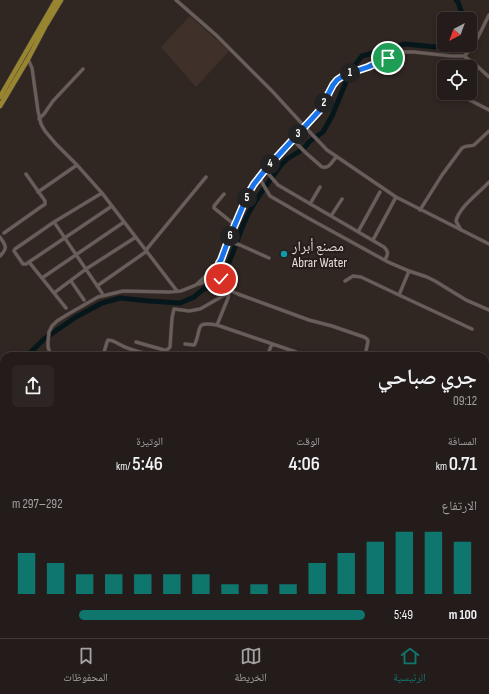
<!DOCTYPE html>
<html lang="ar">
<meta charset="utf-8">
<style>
:root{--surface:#241c1a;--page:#2c2523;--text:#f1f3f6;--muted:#a3a1a2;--line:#413a39;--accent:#0f766e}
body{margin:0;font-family:"Sofia Sans Condensed","Noto Naskh Arabic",sans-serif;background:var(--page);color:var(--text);direction:rtl;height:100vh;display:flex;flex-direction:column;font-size:15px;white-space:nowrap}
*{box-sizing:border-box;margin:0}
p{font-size:13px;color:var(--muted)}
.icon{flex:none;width:22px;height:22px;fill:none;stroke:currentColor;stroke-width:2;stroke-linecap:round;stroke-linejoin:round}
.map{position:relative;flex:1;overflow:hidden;direction:ltr}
.sheet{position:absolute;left:0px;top:352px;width:489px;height:286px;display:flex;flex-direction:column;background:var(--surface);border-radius:12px 12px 0 0;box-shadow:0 2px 6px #0003,0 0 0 1px var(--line);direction:rtl}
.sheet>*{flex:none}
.needle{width:26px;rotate:221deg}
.controls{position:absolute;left:437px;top:12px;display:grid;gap:8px}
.controls a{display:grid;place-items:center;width:40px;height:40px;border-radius:6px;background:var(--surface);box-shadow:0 2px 6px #0003,0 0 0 1px var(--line);font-size:20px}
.pin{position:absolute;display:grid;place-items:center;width:34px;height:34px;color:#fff;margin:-17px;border:2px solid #fff;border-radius:50%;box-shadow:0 1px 4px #0007}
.km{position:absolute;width:20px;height:20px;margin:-10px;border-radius:50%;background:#222;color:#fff;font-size:11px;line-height:20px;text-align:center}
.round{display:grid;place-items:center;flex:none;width:42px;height:42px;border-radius:6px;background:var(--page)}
.head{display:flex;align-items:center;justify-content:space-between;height:68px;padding:0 12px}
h1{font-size:22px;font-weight:600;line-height:30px}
.figures{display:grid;grid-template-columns:repeat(3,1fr);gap:6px;height:68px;padding:4px 12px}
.figures div{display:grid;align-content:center}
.figures b{font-size:20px;font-weight:600}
.figures small{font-size:11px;font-weight:400}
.figures p{font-size:11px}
.chart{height:112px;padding:8px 12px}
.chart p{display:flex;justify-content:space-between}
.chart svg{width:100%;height:72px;margin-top:4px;stroke:var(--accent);stroke-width:6}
ul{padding:0 12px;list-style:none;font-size:13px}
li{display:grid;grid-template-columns:64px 48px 1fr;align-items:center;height:30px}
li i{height:10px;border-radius:5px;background:var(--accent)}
.menu{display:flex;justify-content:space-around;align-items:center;height:56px;border-top:1px solid var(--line);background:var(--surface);font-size:11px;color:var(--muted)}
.menu a{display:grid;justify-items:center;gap:2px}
.menu .selected{color:var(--accent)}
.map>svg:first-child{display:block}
.built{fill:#3f302a}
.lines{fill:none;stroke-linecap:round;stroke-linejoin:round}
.river{stroke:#06171c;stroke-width:5}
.minor-casing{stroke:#4d4542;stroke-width:4}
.major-casing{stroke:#4d4542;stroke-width:5}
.highway-casing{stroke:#4d4542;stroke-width:5.5}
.minor{stroke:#695e5a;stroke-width:3}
.major{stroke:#857541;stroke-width:4}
.highway{stroke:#978530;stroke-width:4.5}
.route-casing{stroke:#fff;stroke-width:8}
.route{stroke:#1a73e8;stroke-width:5}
.culture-dot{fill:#0f9aa8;stroke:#261d19;stroke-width:1.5}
.labels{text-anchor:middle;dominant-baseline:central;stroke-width:4;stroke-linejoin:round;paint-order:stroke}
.poi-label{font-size:14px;fill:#e3ddda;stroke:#261d19;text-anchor:start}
</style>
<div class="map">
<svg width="489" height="638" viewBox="0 0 489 638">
<rect width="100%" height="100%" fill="#302622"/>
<path class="built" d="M190,16L229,51L196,87L161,47Z"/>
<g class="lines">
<path class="river" d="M456,0L458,2L464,19
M27,356L44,339L76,317L102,303L120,298L149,301L180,303L194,297L205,288L217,286C230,267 235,244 244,223C253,202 268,183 281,165L287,159L303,149L310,141L323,132L332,116L346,82L355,65L362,56L405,44L435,47L444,43
M0,368L4,367"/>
<defs>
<path id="minor" d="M464,56C475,47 482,28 489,15
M28,59L32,68L33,75L38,111L41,124L45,131L56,144L77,165L102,193L177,291
M489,77L476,65L464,56H451L414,52H402L395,55L368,67L348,74L343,76L337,80L333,85L320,110L305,127L327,150L396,197L489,244
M460,95L489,110
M39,119L44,114L53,101L83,69
M293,140L306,153L322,167C329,169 332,162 336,157
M265,170L278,185L384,247C389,252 388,254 385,260
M259,177L264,186L270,196L308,218L388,262L409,271L427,277L435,281L466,300L489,310
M38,192L77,165
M102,193L54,222L15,249L14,251L23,264H26L112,206
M224,194L214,206V208L235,225
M310,204L320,187
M420,210L442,175L462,148C466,145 470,147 474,145L489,131
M331,216L342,199
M54,222L102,293
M461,230L456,221C459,207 479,193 489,182
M358,232L380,192
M4,233L45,204V201L26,174
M0,237C6,246 8,248 0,256
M373,240L396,197
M228,241L240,245L269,258
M146,250L206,177
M29,262L66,308
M219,263L221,268V283
M42,278L124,222
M71,281L84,300
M345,281L353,276L361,277L399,295L409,271
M199,284L206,281H213L221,283L229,290L238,294L309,320L332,326L364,337L367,339L368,341L365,356
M97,286L147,251
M54,293L86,269L136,237
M399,295L472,329
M217,325L228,298L229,292
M136,342L164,350H167L170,347L172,318L174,309L189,311L200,309L230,292
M185,344L194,345L195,344C202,328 194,321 217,325L296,352L297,353L296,356
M51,356L48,347V342L49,332L52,326L57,321L70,313L98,297L123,291L169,292L181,291L196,285L216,266L221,260L228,241L248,194L254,184L265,170L305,127L273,92L216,35L176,0
M103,356L107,342L108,340C114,340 116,343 121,345C127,349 136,351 144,353L146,356
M267,356L272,344
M0,404L4,403
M485,495L489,497
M4,500L3,503L4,505
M485,505L489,507
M0,519L4,523
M485,547L489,549
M56,634L61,638
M127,634L131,638
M146,634L150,638
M176,634L180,638
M298,634L302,638
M397,634L402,638
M106,638L110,634
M210,638L212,636"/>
<path id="major" d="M485,617L489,613
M466,638L470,634"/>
<path id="highway" d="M0,97L56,0
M0,106L28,59L46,25L61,0"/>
</defs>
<use href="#minor" class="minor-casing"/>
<use href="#major" class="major-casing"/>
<use href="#highway" class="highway-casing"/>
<use href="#minor" class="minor"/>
<use href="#major" class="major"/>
<use href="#highway" class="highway"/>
</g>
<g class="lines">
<defs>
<path id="route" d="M221,279V268L219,263L221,260L228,241L248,194L254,184L265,170L320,110L333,85L337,80L343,76L356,71L368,67L388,58"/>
</defs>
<use href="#route" class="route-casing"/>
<use href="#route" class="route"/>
</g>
<circle class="culture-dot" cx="284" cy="254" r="4"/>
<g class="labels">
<g class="poi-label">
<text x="292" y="246">مصنع أبرار<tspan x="292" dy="16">Abrar Water</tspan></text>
</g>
</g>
</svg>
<div class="controls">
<a><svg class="needle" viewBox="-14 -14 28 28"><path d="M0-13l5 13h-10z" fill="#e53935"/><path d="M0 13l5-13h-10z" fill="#a3a1a2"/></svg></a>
<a><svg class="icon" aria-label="locate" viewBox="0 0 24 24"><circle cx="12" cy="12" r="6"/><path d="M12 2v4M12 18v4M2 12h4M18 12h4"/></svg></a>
</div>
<div class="pin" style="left:388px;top:58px;background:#1e9e55"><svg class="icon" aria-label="arrive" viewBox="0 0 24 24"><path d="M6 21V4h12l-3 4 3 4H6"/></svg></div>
<div class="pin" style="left:221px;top:279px;background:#d93025"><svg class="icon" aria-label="check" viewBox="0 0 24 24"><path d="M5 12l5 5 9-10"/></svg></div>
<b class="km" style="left:350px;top:73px">1</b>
<b class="km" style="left:324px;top:103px">2</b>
<b class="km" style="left:298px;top:134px">3</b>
<b class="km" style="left:270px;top:164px">4</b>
<b class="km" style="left:247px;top:198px">5</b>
<b class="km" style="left:230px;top:236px">6</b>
<section class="sheet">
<div class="head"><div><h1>جري صباحي</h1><p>09:12</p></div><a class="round"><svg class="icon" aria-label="share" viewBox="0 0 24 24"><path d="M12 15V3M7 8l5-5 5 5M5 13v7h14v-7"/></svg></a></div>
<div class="figures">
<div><p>المسافة</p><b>0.71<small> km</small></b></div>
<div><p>الوقت</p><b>4:06</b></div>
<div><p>الوتيرة</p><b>5:46<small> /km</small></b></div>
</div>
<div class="chart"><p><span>الارتفاع</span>292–297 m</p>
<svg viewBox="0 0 160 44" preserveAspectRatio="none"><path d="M5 44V19M15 44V25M25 44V32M35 44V32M45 44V32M55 44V32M65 44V32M75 44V38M85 44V38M95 44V38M105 44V25M115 44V19M125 44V12M135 44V6M145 44V6M155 44V12"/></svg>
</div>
<ul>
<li><b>100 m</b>5:49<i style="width:81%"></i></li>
</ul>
</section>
</div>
<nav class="menu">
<a class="selected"><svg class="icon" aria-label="home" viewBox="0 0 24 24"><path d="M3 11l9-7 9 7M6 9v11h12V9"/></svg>الرئيسية</a>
<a><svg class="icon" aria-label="map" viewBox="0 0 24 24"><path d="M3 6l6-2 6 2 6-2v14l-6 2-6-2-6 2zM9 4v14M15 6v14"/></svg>الخريطة</a>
<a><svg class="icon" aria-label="saved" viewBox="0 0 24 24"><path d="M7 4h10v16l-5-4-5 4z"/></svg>المحفوظات</a>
</nav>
